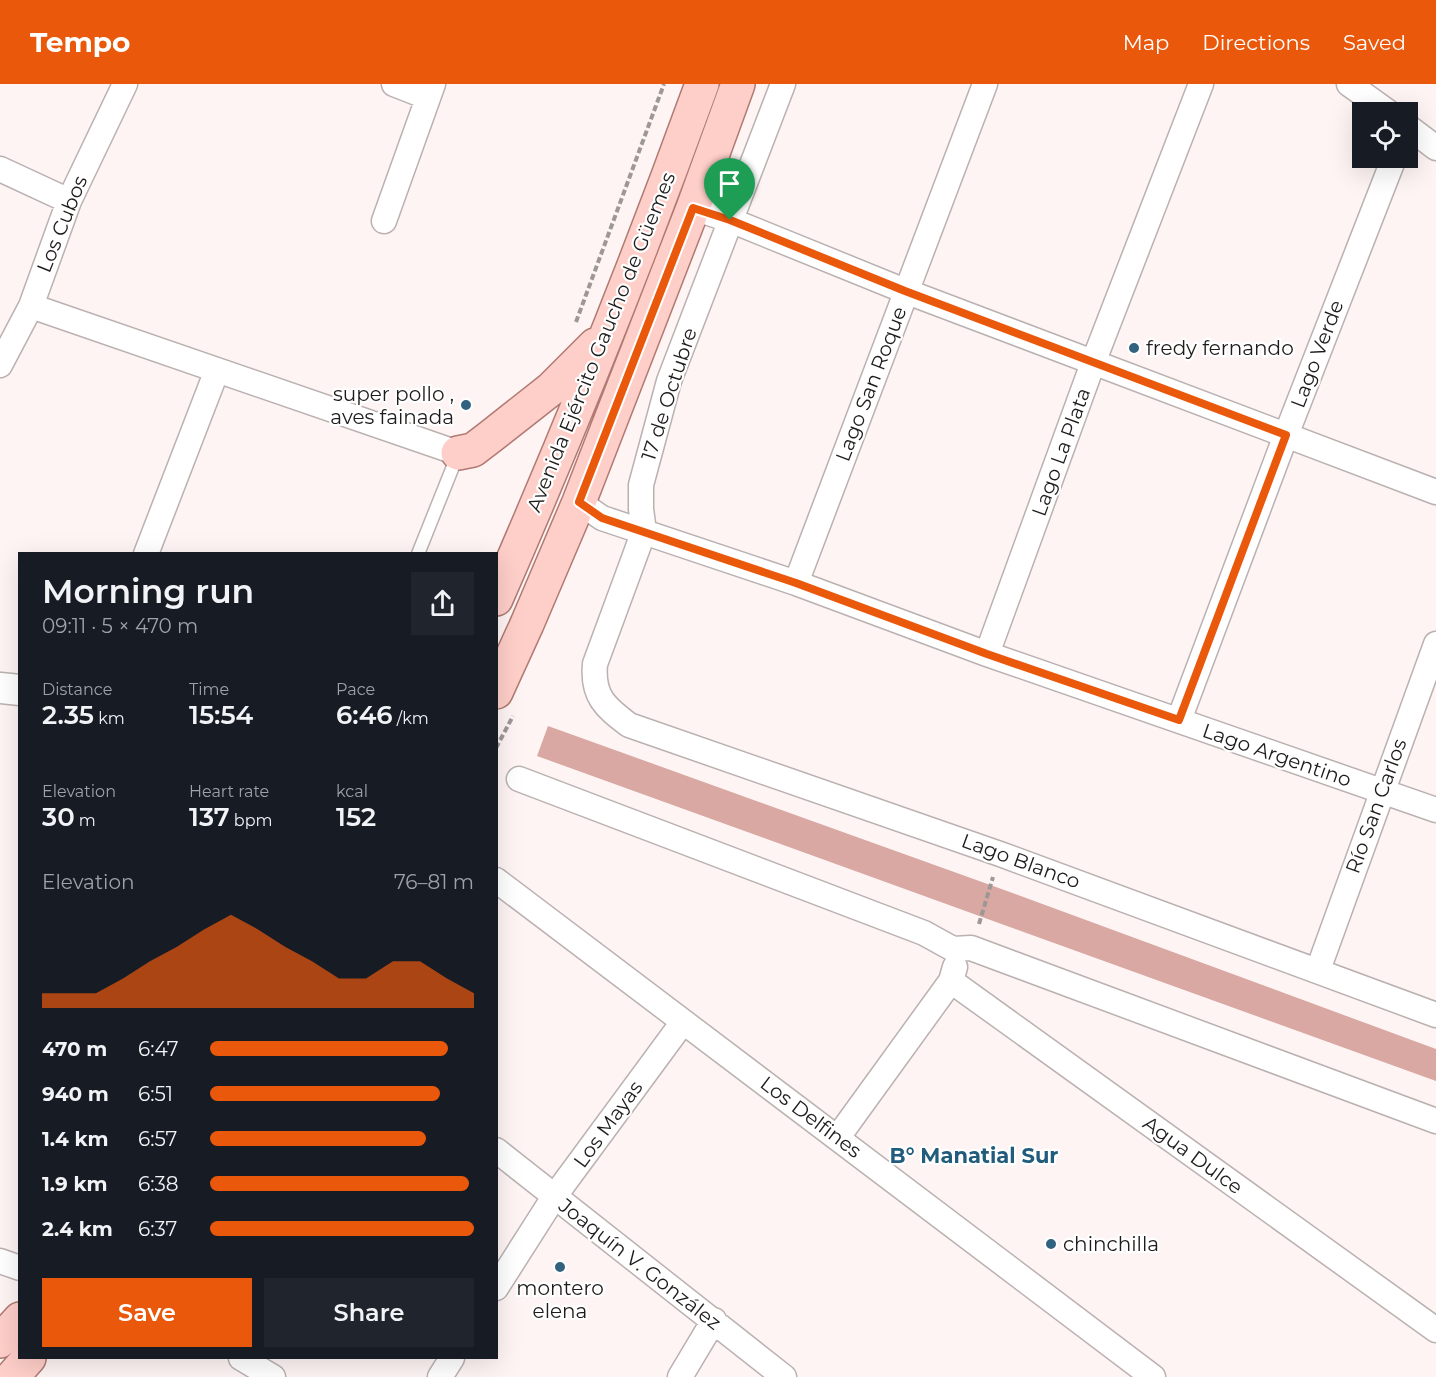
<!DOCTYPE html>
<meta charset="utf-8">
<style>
:root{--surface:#171b24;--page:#20242c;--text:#f1f3f6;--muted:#9ea1a6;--accent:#ea580c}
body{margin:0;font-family:Montserrat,sans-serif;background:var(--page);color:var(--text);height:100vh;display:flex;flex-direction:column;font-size:22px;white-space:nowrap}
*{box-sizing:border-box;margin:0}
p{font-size:20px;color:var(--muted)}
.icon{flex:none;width:33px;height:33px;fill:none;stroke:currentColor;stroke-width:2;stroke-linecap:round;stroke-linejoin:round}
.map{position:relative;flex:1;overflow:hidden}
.side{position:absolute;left:18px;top:468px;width:480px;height:807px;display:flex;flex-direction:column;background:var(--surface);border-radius:0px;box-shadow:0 6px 24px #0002}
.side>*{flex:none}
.controls{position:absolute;left:1352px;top:18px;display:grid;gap:12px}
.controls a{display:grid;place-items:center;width:66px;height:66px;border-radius:0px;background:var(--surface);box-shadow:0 6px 24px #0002;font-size:30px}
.pin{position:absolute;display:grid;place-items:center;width:51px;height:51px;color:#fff;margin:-62px -26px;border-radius:50% 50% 50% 0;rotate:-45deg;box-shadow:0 0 6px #0007}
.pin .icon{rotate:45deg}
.round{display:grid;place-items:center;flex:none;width:63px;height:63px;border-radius:0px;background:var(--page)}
.overview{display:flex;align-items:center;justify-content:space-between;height:102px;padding:0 24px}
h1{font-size:33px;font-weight:600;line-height:45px}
.stats{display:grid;grid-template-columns:repeat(3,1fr);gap:9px;height:102px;padding:6px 24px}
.stats div{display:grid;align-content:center}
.stats b{font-size:26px;font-weight:600}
.stats small{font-size:16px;font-weight:400}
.stats p{font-size:16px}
.chart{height:168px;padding:12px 24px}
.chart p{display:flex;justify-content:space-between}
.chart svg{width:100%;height:108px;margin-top:6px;fill:var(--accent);opacity:.7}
.cta{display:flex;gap:12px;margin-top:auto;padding:12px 24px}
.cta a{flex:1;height:69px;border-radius:0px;background:var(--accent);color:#fff;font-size:24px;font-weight:600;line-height:69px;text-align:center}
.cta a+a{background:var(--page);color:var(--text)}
ul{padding:0 24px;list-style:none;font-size:20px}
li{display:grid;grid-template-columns:96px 72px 1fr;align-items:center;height:45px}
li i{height:15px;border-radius:8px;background:var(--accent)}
header{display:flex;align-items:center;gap:36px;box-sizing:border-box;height:84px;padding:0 30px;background:var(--accent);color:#fff}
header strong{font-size:28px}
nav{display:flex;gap:33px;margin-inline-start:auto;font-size:21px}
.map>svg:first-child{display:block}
.water{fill:#d9a8a2}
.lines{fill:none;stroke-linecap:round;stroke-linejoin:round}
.service-casing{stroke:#bab1b0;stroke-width:15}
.minor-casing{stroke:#bab1b0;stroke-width:27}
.tertiary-casing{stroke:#bab1b0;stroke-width:33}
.primary-casing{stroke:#b07a73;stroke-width:36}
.path{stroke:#9d9796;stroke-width:4;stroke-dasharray:6 3;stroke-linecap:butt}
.service{stroke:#fff;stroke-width:12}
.minor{stroke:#fff;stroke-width:24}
.tertiary{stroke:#fff;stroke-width:30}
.primary{stroke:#fecec8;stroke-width:33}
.route-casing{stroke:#fff;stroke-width:12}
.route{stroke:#ea580c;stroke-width:8}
.poi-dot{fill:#316380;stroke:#fff;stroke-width:2}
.labels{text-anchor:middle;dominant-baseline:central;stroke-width:4.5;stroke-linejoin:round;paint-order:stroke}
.street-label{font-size:20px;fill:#1e1b1b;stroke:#fff}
.poi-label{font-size:20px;fill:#1e1b1b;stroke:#fff;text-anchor:start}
.neighbourhood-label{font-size:21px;font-weight:bold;fill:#215c7c;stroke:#fff}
</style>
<header>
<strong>Tempo</strong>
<nav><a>Map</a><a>Directions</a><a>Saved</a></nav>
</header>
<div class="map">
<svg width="1436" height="1293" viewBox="0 0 1436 1293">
<rect width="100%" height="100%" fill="#fdf4f3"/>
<path class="water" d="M548,642L1007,807L1436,965V997L537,672Z"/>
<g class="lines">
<defs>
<path id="service" d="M418,470L458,370"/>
<path id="minor" d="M394,0L427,13
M783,0L669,297L641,401V425L644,447L595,580C592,612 605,623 629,641L1000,770L1436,931
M1349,0L1388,28
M1407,42L1436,64
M0,85L69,117
M693,124L730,136L905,207L1436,408
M384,137L433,0
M31,222L458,369
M0,281L31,222L69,117L125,0
M579,418L602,434L796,499L987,570L1436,726
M146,470L217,286
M796,499L985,0
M987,570L1093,279L1201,0
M1179,636L1286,351L1394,74
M519,695L924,849L953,865L971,864L1436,1037
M496,796L1153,1293
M1318,886L1436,560
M951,897L1436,1246
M838,1053L951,897L955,883
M496,1066L784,1293
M0,1177L20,1184
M496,1204L554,1113L683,938
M241,1274L273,1293
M440,1293L452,1274
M680,1293L714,1236"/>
<path id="tertiary" d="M0,604L20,606"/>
<path id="primary" d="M458,369L473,366L490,353L551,305L595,261
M496,515C570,346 639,174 702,0
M496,608L527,540L579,418L693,124L738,0
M0,1257L20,1235
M12,1293L29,1274"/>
</defs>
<use href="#service" class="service-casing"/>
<use href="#minor" class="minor-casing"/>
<use href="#tertiary" class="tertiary-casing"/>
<use href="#primary" class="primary-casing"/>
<path class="path" d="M576,238L664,0
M496,664L513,632
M979,840L993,793"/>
<use href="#service" class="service"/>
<use href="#minor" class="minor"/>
<use href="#tertiary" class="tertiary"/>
<use href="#primary" class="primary"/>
</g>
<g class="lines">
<defs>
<path id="route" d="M693,124L730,136L905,207L1286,351L1179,636L987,570L796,499L602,434L579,418Z"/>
</defs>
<use href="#route" class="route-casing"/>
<use href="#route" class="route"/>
</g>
<g class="poi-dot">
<circle cx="1134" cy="264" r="6"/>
<circle cx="466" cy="321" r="6"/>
<circle cx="1051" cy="1160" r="6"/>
<circle cx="560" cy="1183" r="6"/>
</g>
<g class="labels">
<g class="street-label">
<text transform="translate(62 140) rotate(-68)">Los Cubos</text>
<text transform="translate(601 258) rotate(-68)">Avenida Ejército Gaucho de Güemes</text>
<text transform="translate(1317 270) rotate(-69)">Lago Verde</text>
<text transform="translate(871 300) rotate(-69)">Lago San Roque</text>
<text transform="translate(669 310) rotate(-72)">17 de Octubre</text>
<text transform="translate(1061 368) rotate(-70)">Lago La Plata</text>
<text transform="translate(1277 671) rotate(19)">Lago Argentino</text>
<text transform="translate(1376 722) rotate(-70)">Río San Carlos</text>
<text transform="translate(1021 777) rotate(20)">Lago Blanco</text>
<text transform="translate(811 1033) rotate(37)">Los Delfines</text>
<text transform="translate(608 1040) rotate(-54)">Los Mayas</text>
<text transform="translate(1193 1071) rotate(36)">Agua Dulce</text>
<text transform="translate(640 1180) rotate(38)">Joaquín V. González</text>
</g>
<g class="poi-label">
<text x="1146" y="264">fredy fernando</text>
<text x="454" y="310" text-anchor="end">super pollo ,<tspan x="454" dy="23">aves fainada</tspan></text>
<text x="1063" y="1160">chinchilla</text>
<text x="560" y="1204" text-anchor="middle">montero<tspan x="560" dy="23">elena</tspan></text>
</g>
<g class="neighbourhood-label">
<text x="974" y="1071">B° Manatial Sur</text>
</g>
</g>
</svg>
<div class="controls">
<a><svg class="icon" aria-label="locate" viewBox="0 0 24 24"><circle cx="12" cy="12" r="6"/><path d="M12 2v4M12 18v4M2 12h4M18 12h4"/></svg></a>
</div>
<div class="pin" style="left:730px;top:136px;background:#1e9e55"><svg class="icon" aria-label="arrive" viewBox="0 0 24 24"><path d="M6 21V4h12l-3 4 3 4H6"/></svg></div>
<section class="side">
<div class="overview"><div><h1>Morning run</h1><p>09:11 · 5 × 470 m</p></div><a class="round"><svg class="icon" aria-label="share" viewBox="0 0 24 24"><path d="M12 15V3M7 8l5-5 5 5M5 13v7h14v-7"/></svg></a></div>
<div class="stats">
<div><p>Distance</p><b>2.35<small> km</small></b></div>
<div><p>Time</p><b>15:54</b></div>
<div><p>Pace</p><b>6:46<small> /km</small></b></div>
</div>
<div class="stats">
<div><p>Elevation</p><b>30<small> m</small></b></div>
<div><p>Heart rate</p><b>137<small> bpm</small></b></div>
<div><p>kcal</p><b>152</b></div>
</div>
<div class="chart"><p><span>Elevation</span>76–81 m</p>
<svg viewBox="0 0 160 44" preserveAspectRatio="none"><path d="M0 44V38L10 38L20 38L30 32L40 25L50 19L60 12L70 6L80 12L90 19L100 25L110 32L120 32L130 25L140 25L150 32L160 38V44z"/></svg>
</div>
<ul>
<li><b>470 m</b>6:47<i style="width:90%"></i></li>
<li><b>940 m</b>6:51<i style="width:87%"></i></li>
<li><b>1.4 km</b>6:57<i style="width:82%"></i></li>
<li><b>1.9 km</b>6:38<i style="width:98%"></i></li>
<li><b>2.4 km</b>6:37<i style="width:100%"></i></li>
</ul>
<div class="cta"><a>Save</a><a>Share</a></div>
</section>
</div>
